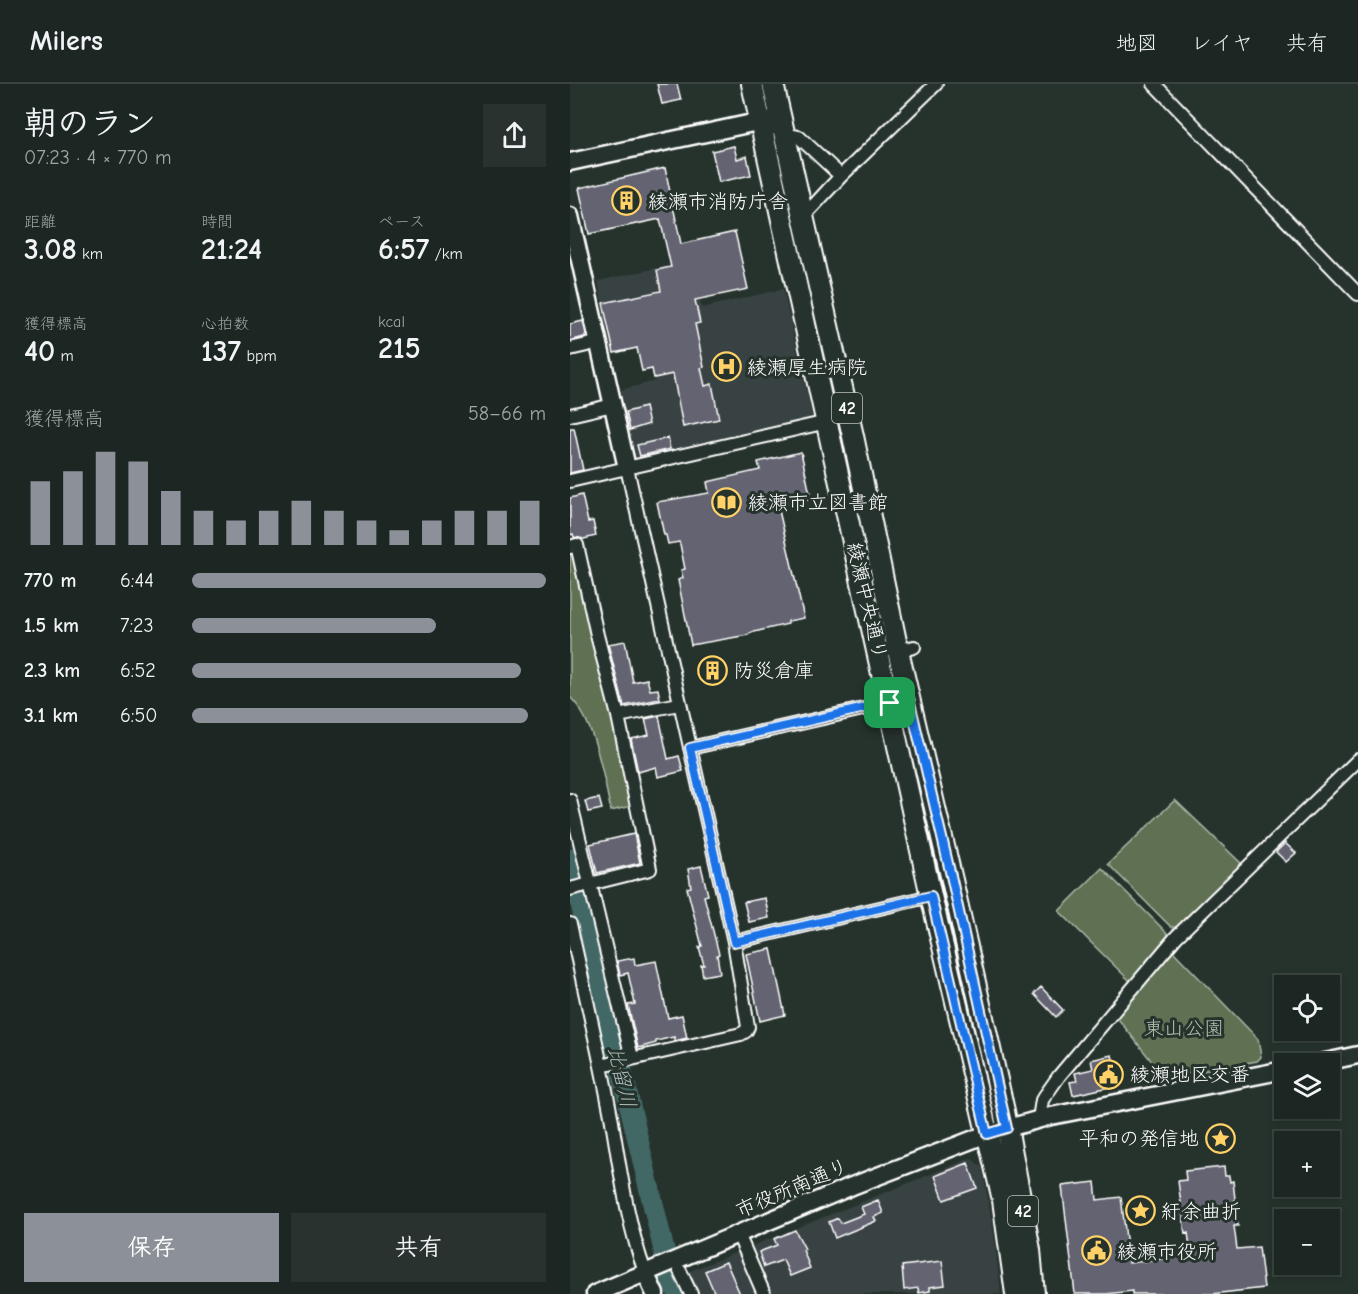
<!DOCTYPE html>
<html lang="ja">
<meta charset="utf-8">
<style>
:root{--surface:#1c2622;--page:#29322f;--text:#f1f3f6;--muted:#a0a5a5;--line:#3a4340;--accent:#8c9099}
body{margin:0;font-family:"Comic Neue","Klee One",sans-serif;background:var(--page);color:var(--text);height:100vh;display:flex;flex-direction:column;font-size:22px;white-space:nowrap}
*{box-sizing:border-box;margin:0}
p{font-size:20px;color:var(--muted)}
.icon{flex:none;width:33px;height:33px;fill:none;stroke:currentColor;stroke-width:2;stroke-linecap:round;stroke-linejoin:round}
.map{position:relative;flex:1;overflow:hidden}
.panel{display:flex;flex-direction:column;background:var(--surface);width:570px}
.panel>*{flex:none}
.buttons{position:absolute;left:704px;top:891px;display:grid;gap:12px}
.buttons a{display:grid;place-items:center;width:66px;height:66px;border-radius:0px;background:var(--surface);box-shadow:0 3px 9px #0003,0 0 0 2px var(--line);font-size:30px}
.pin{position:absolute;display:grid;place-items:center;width:51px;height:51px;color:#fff;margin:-26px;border-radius:12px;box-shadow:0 3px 9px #0006}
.round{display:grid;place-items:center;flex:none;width:63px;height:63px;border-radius:0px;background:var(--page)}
.headline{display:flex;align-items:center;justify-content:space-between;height:102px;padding:0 24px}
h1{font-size:33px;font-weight:700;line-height:45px}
.stats{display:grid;grid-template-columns:repeat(3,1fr);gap:9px;height:102px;padding:6px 24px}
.stats div{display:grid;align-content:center}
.stats b{font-size:30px;font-weight:700}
.stats small{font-size:16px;font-weight:400}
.stats p{font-size:16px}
.chart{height:168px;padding:12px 24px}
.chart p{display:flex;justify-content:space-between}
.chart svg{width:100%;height:108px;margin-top:6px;stroke:var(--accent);stroke-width:6}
.button{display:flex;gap:12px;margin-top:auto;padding:12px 24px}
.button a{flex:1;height:69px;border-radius:0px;background:var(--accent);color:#fff;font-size:24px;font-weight:700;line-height:69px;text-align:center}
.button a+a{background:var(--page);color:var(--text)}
ul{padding:0 24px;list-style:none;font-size:20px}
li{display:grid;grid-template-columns:96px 72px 1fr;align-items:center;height:45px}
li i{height:15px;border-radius:8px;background:var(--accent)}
header{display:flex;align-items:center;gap:36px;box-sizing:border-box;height:84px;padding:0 30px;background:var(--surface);border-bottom:2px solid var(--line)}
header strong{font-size:28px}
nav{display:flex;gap:33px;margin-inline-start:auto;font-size:21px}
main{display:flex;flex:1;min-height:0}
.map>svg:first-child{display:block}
.built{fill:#394242}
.green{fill:#5e7053;stroke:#aeb8a9;stroke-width:1.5}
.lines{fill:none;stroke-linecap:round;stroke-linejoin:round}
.river{stroke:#436866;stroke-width:21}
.building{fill:#646472;stroke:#fff;stroke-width:1.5}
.street-casing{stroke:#fff;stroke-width:16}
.secondary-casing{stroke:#fff;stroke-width:21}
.primary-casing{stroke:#fff;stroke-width:24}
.street{stroke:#26332d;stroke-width:12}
.secondary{stroke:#26332d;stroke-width:16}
.primary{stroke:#26332d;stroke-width:20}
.route-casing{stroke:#fff;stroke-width:12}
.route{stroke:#1a73e8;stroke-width:8}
.labels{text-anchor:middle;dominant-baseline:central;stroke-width:6;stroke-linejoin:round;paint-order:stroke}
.shield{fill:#26332d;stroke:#bec2c0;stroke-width:1.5}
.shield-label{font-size:18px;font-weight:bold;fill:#fff}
.poi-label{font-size:20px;fill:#fff;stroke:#26332d;text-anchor:start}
.street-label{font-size:20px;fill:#fff;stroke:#26332d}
.park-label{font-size:20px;fill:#b7bfb2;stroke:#26332d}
.water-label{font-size:21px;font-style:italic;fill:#aabbba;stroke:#26332d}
</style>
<header>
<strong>Milers</strong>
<nav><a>地図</a><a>レイヤ</a><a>共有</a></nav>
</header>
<main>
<section class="panel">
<div class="headline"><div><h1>朝のラン</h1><p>07:23 · 4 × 770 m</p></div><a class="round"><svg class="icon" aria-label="share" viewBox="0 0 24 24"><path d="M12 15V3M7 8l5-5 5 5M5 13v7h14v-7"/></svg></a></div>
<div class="stats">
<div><p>距離</p><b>3.08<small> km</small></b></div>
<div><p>時間</p><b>21:24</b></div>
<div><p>ペース</p><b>6:57<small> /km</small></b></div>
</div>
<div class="stats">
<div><p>獲得標高</p><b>40<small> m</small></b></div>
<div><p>心拍数</p><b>137<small> bpm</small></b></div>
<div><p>kcal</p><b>215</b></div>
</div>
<div class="chart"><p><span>獲得標高</span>58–66 m</p>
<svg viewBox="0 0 160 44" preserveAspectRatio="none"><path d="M5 44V18M15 44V14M25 44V6M35 44V10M45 44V22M55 44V30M65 44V34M75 44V30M85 44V26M95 44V30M105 44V34M115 44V38M125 44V34M135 44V30M145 44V30M155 44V26"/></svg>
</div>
<ul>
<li><b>770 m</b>6:44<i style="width:100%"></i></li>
<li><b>1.5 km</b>7:23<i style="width:69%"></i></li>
<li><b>2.3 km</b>6:52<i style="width:93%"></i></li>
<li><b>3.1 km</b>6:50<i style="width:95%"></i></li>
</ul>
<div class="button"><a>保存</a><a>共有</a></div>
</section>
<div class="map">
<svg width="788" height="1210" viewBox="0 0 788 1210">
<rect width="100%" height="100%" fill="#26332d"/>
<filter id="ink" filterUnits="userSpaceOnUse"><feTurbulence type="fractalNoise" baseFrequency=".0167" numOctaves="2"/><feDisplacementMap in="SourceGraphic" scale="12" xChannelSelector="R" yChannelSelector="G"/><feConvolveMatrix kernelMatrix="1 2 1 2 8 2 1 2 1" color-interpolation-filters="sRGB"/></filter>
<g filter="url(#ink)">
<path class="built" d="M119,177L132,224L213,205L242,332L238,339L71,377L65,375L51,306L85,297L77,262L43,270L28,197Z
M401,1074L412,1083L423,1143L431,1210H126L115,1189Z"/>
<path class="green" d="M0,468L4,470L45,643L61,722L41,727C33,693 26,638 0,613Z
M605,716L674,782L607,843H601L538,780Z
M532,784L600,852L560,897L489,827Z
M602,866L688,955L691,973L687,977L595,994L545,931Z"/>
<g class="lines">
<path class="river" d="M0,775L47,967L101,1196L109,1210"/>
</g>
<path class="building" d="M87,0H107L111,16L92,20Z
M164,62L167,75L177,72L181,91L149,98L142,67Z
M95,84L111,160L165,148L178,205L125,216L130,239L125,240L134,283L131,284L135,302L142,300L149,335L113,343L103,290L84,294L82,285L72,287L67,264L44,269L33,219L91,207L87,186L101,183L90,135L19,150L9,104Z
M13,237L16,250L14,253L0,257V240Z
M75,323L79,340L60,346L56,328Z
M0,344H4L13,386L0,389Z
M98,354L100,365L70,372L67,361Z
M231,368L241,415L208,422L234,534L218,537V540L180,549L178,551L121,561L108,496L113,494L111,486L115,485L110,460L109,458L98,460L96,451H94L87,418L139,409L137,398L190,386L188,378Z
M12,411L18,438L23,437L26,452L14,455L4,453L3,450L0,451V414Z
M55,557L63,598L77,595L80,606L88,605L90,615L54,622L38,560Z
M89,632L98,675L109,672L113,687L88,693L86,683L68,688L61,655L79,651L75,635Z
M29,714L32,725L18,728L15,717Z
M64,750L70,779L27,789L20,760Z
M715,759L726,769L716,778L706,768Z
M131,782L138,811L134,812L149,870L147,871L150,889L133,892L131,881H134L129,863L132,862L117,804L121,803L118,785Z
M195,814L199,834L179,838L174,818Z
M201,865L215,931L190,937L176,870Z
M64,874L65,881L86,877L98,934L112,931L117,954L105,957L104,953L86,957V959L68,964L58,921L65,920L58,889L50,891L47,877Z
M471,903L493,926L486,933L464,910Z
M542,971L549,1001L503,1011L500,998L507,997L505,989L523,985L521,976Z
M398,1079L407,1104L374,1116L365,1092Z
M654,1083L655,1092H659L660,1098L663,1097L668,1142H664L667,1165L689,1163L694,1204L642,1210H562V1207L536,1210H505L492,1102L525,1098L527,1116L551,1113L559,1179L621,1171L618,1149L615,1150L608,1097L616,1096L615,1087Z
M308,1116L313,1129L304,1133L306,1137L265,1154L259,1138L268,1134L271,1139L294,1130L291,1123Z
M225,1146L235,1165L233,1166L240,1184L220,1192L213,1176L194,1183L189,1168L207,1161L204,1155Z
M372,1177L375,1201L360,1203V1207L349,1209L348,1204L334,1206L332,1182Z
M156,1178L170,1210H145L135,1187Z"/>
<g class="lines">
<defs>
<path id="street" d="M584,0L788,210
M191,36L215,50L229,53L271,92L366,0
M233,133L271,92
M0,265L30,258
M0,331L43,321
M0,397L257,338
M0,463L7,461L27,551L48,632L80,785L0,805
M328,567L344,563
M48,632L109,620
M120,664L324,618
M0,716L62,974
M0,840C14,904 29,968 41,1032C50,1084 57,1139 75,1188
M164,858L361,812
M31,982L171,950L176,947L178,943L164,858L57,384
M469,1035L472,1016L489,992L606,853L788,676
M168,1150L194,1210
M110,1187L121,1210"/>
<path id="secondary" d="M0,78L201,35
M0,132L57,384
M746,980L788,971
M75,1188L85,1210
M25,1210L282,1102L417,1050L481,1032L714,986"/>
<path id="primary" d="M182,0L361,812L433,1116L446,1210
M203,0L283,352L328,567L382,796L434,1027L460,1166L464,1210"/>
</defs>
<use href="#street" class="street-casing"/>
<use href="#secondary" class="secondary-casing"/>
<use href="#primary" class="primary-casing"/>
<use href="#street" class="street"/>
<use href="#secondary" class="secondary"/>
<use href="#primary" class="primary"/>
</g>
</g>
<g class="lines" filter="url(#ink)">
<defs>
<path id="route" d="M339,614L382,796L437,1044L417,1050L361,812L164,858L120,664Z"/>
</defs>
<use href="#route" class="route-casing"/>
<use href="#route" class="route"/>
</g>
<defs>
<symbol id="building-ring" viewBox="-11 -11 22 22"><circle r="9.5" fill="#26332d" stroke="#ffd166" stroke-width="1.5"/><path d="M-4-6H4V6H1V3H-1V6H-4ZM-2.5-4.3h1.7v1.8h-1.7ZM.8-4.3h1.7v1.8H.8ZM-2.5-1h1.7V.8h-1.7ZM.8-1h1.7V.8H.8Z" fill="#ffd166"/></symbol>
<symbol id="hospital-ring" viewBox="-11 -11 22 22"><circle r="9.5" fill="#26332d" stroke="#ffd166" stroke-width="1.5"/><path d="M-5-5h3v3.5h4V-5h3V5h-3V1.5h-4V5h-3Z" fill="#ffd166"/></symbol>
<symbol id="library-ring" viewBox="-11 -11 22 22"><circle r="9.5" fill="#26332d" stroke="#ffd166" stroke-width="1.5"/><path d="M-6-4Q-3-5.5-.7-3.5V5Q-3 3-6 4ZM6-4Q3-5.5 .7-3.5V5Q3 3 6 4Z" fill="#ffd166"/></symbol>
<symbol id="civic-ring" viewBox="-11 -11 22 22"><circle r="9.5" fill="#26332d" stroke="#ffd166" stroke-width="1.5"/><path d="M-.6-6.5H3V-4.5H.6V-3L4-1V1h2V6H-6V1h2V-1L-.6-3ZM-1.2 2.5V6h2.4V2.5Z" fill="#ffd166"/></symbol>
<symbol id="sight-ring" viewBox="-11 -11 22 22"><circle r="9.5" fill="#26332d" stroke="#ffd166" stroke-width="1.5"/><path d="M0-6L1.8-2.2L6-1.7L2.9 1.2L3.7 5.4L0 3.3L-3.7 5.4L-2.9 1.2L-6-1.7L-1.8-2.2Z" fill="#ffd166"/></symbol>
</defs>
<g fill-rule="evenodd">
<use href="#building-ring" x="40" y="100" width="33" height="33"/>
<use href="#hospital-ring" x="140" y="266" width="33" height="33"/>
<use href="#library-ring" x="140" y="402" width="33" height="33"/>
<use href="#building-ring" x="126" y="570" width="33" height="33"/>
<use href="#civic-ring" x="522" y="974" width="33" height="33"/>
<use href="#sight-ring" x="634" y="1038" width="33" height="33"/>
<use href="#sight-ring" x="554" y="1110" width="33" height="33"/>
<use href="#civic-ring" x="510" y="1150" width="33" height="33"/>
</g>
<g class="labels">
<g class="shield">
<rect x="262" y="309" width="30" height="30" rx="4.5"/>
<rect x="438" y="1112" width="30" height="30" rx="4.5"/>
</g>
<g class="shield-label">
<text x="277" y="324">42</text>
<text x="453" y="1127">42</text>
</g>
<g class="poi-label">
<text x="78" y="117">綾瀬市消防庁舎</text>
<text x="177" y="283">綾瀬厚生病院</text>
<text x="178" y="418">綾瀬市立図書館</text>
<text x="164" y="586">防災倉庫</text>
<text x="560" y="990">綾瀬地区交番</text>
<text x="629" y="1054" text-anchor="end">平和の発信地</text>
<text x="591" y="1127">紆余曲折</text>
<text x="547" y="1167">綾瀬市役所</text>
</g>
<g class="street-label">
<text transform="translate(297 517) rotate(77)">綾瀬中央通り</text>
<text transform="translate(222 1104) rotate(-23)">市役所南通り</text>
</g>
<g class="park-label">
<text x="614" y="944">東山公園</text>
</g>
<g class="water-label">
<text transform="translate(52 993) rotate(77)">比留川</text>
</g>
</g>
</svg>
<div class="buttons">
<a><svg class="icon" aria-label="locate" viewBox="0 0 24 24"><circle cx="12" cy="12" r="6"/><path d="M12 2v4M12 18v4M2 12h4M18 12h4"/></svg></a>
<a><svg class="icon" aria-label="layers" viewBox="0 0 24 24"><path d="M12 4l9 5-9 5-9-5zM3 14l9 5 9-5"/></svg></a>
<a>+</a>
<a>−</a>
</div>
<div class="pin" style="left:320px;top:619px;background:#1e9e55"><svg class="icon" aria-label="arrive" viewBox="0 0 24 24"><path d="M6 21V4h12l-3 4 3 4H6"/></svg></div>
</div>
</main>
